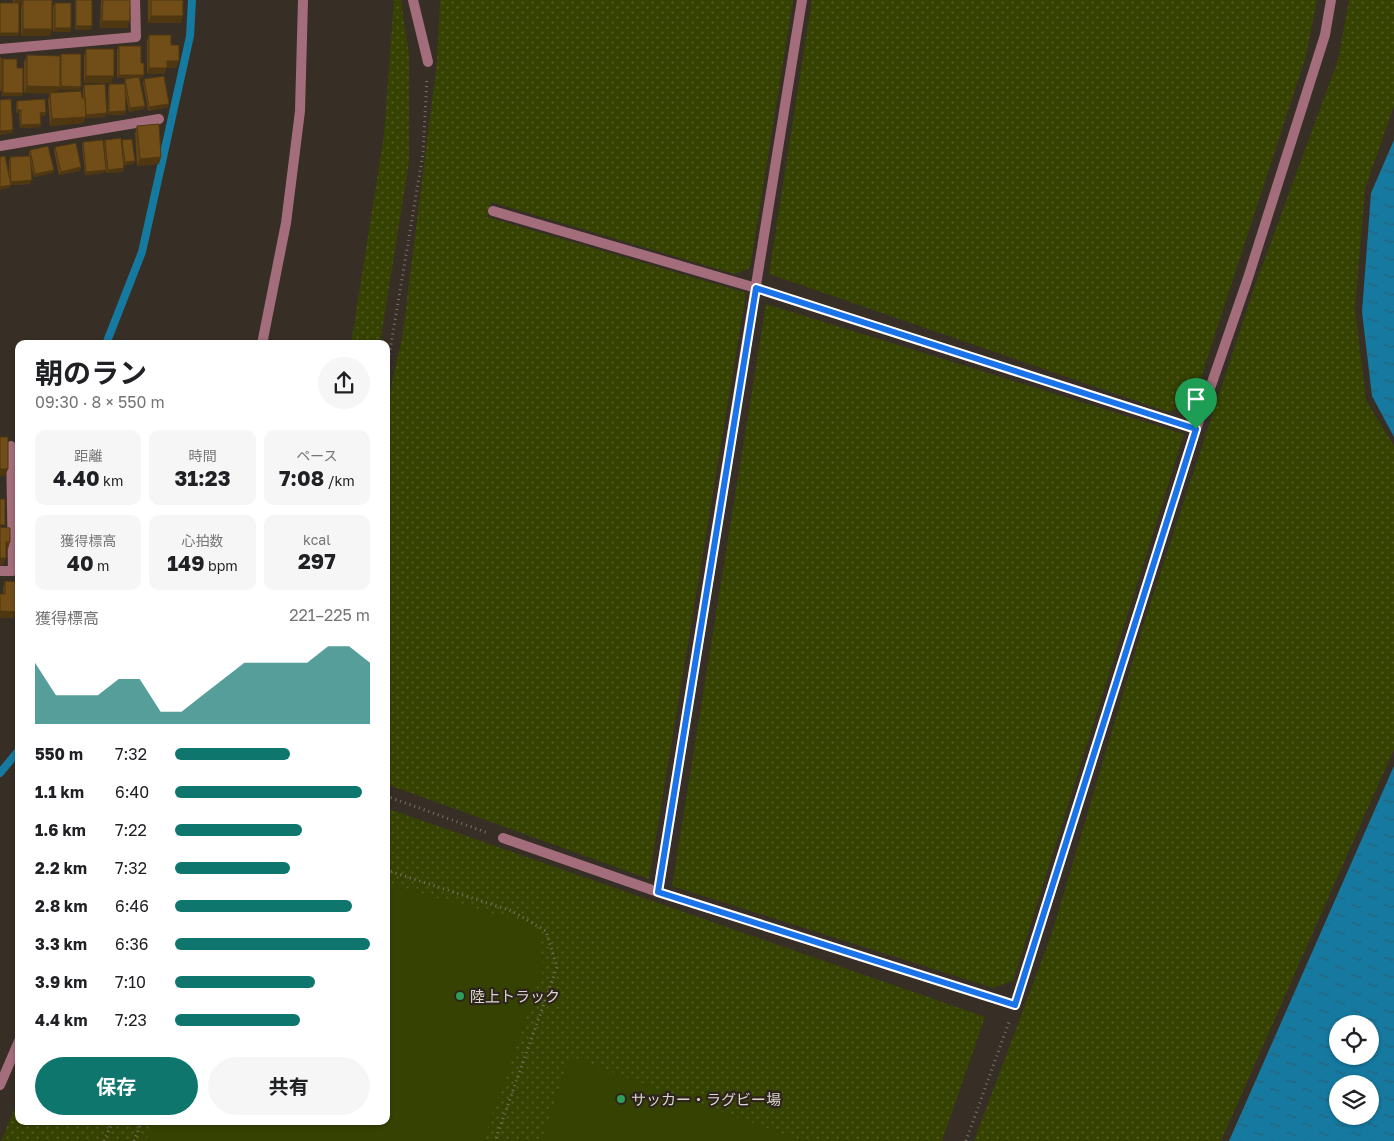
<!DOCTYPE html>
<html lang="ja">
<meta charset="utf-8">
<style>
:root{--surface:#fff;--page:#f6f6f6;--text:#202124;--muted:#757577;--accent:#0f766e}
body{margin:0;font-family:"Golos Text","Noto Sans JP",sans-serif;background:var(--page);color:var(--text);height:100vh;display:flex;flex-direction:column;font-size:19px;white-space:nowrap}
*{box-sizing:border-box;margin:0}
p{font-size:16px;color:var(--muted)}
.icon{flex:none;width:28px;height:28px;fill:none;stroke:currentColor;stroke-width:2;stroke-linecap:round;stroke-linejoin:round}
.map{position:relative;flex:1;overflow:hidden}
.side{position:absolute;left:15px;top:340px;width:375px;height:785px;display:flex;flex-direction:column;background:var(--surface);border-radius:10px;box-shadow:0 1px 4px #0004}
.side>*{flex:none}
.buttons{position:absolute;left:1329px;top:1015px;display:grid;gap:10px}
.buttons a{display:grid;place-items:center;width:50px;height:50px;border-radius:50%;background:var(--surface);box-shadow:0 1px 4px #0004;font-size:25px}
.pin{position:absolute;display:grid;place-items:center;width:42px;height:42px;color:#fff;margin:-51px -21px;border-radius:50% 50% 50% 0;rotate:-45deg;box-shadow:0 0 5px #0007}
.pin .icon{rotate:45deg}
.round{display:grid;place-items:center;flex:none;width:52px;height:52px;border-radius:26px;background:var(--page)}
.overview{display:flex;align-items:center;justify-content:space-between;height:85px;padding:0 20px}
h1{font-size:28px;font-weight:700;line-height:38px}
.metrics{display:grid;grid-template-columns:repeat(3,1fr);gap:8px;height:85px;padding:5px 20px}
.metrics div{display:grid;align-content:center;border-radius:10px;background:var(--page);text-align:center}
.metrics b{font-size:21px;font-weight:700}
.metrics small{font-size:14px;font-weight:400}
.metrics p{font-size:14px}
.chart{height:140px;padding:10px 20px}
.chart p{display:flex;justify-content:space-between}
.chart svg{width:100%;height:90px;margin-top:5px;fill:var(--accent);opacity:.7}
.button{display:flex;gap:10px;margin-top:auto;padding:10px 20px}
.button a{flex:1;height:58px;border-radius:30px;background:var(--accent);color:#fff;font-size:20px;font-weight:700;line-height:58px;text-align:center}
.button a+a{background:var(--page);color:var(--text)}
ul{padding:0 20px;list-style:none;font-size:16px}
li{display:grid;grid-template-columns:80px 60px 1fr;align-items:center;height:38px}
li i{height:12px;border-radius:6px;background:var(--accent)}
.map>svg:first-child{display:block}
.grass{fill:url(#grass-dots)}
.garden{fill:#364202}
.water{fill:url(#water-ripples);fill-rule:evenodd}
.lines{fill:none;stroke-linecap:round;stroke-linejoin:round}
.stream{stroke:#1679a0;stroke-width:8}
.path{stroke:#797269;stroke-width:3;stroke-dasharray:1 4;stroke-linecap:butt}
.service{stroke:#a46d7c;stroke-width:10}
.minor{stroke:#a46d7c;stroke-width:10}
.tertiary{stroke:#a46d7c;stroke-width:10}
.wall{fill:#614315}
.shaded-wall{fill:#4f3711}
.building{fill:#714e18;stroke:#4f3711}
.route-casing{stroke:#fff;stroke-width:10}
.route{stroke:#1a73e8;stroke-width:6}
.leisure-dot{fill:#2e9e5b;stroke:#2d251b;stroke-width:2}
.labels{text-anchor:middle;dominant-baseline:central;stroke-width:4.5;stroke-linejoin:round;paint-order:stroke}
.poi-label{font-size:15px;fill:#dad5ce;stroke:#2d251b;text-anchor:start}
</style>
<div class="map">
<svg width="1394" height="1141" viewBox="0 0 1394 1141">
<defs>
<pattern id="grass-dots" width="8" height="8" patternUnits="userSpaceOnUse" patternTransform="scale(1.25)"><rect width="8" height="8" fill="#364202"/><path d="M2 2h.1M6 6h.1" fill="none" stroke="#525c26" stroke-width="1.8" stroke-linecap="round"/></pattern>
<pattern id="water-ripples" width="26" height="14" patternUnits="userSpaceOnUse" patternTransform="scale(1.25)"><rect width="26" height="14" fill="#1679a0"/><path d="M2 4q2-2 4 0t4 0M15 11q2-2 4 0t4 0" fill="none" stroke="#276279"/></pattern>
</defs>
<rect width="100%" height="100%" fill="#372f25"/>
<path class="grass" d="M394,0H401L409,56V162L380,344H351L384,135Z
M440,0H793L750,268L735,274L491,202L487,217L746,293L649,879L386,784V408L402,339L437,62Z
M812,0H1317L1306,56L1193,402L1168,412L769,274Z
M1349,0H1394V106L1365,189L1355,309L1366,400L1394,446V749L1221,1141H974L1052,933L1144,623L1254,288L1338,60Z
M766,304L1184,434L1013,981L993,988L672,886Z
M386,808L985,1017L942,1141H1L19,1098V1121H386Z"/>
<path class="garden" d="M386,882L437,898L536,925L544,967L483,1141H146L155,1121H386Z
M570,1057L803,1141H541Z"/>
<path class="water" d="M1394,140V437L1372,396L1362,312L1371,193Z
M1394,766V1141H1229ZM1338,1024H1370V1056H1338ZM1338,1084H1370V1116H1338Z"/>
<g class="lines">
<path class="stream" d="M106,344L142,252L190,36L192,0
M0,773L19,750"/>
<path class="path" d="M386,374L423,154L427,78
M386,796L488,833
M386,870L512,911L546,931L557,967L495,1141
M104,1141L113,1121
M134,1141L142,1121
M966,1141L1009,1022"/>
<path class="service" d="M413,0L428,62
M493,211L756,288L1196,429
M503,838L658,892L1015,1005L1196,429L1248,278L1325,35L1331,0
M658,892L802,0"/>
<path class="minor" d="M0,49L136,37L135,0
M0,146L159,119
M0,571H13L11,446"/>
<path class="tertiary" d="M262,344L286,223L300,111L303,0
M0,1085L19,1041"/>
</g>
<path class="wall" d="M13,0H52V29L49,36H21V6L22,3H19V33L18,36H0V3H13Z
M75,0H92L91,30H75Z
M101,0H130L127,28H100Z
M148,0H183L181,23H148Z
M55,3L71,28L70,32H53V6Z
M149,35L171,45L176,68H166L164,74H147V41Z
M119,46L141,63L143,78H140L145,106L144,109L129,112L125,92L124,115H108V88L109,84H124L125,79L131,78H117V50Z
M86,49L111,83H84V56Z
M61,54L79,90H60V57Z
M27,55L57,93L83,98V89L84,85L105,117L85,118L83,123L50,126L48,100L50,93H24V62Z
M3,59L17,68L22,96H2V63Z
M144,79L168,107L148,111L143,83Z
M17,101L46,112L45,116H40L41,124L40,127L20,128L19,113H16V104Z
M137,126L159,164L137,166L135,133Z
M105,140L122,142V140L133,164L124,165L123,172L106,173L104,143Z
M83,142L104,173L85,175L82,145Z
M55,147L80,171L59,175L54,151Z
M30,150L54,170L53,173L34,177L30,162V184L11,185L9,188V161L10,157L29,156V153Z
M5,581L19,582V618H0V594H3V588Z"/>
<path class="shaded-wall" d="M15,0H23L22,3H13Z
M151,16H183L181,23H148Z
M102,21H130L127,28H100Z
M76,26H92L91,30H75Z
M55,28H71L70,32H53Z
M23,29H52L49,36H21Z
M0,33H19L18,36H0Z
M167,61H179L176,68H166L164,74H147L149,68Z
M119,75H144L143,78H117Z
M86,76H114L111,83H84Z
M27,86L60,87L57,94L24,93Z
M61,86L81,87L79,90H60Z
M3,93H23L22,96H2Z
M169,104L168,107L148,111L149,107Z
M145,106L144,109L129,112L130,108Z
M17,110H21L19,113H16Z
M126,111L124,115H108L109,112Z
M46,112L45,116H39L40,113Z
M107,113L105,117L85,118L83,123L50,126L52,119L86,115Z
M41,124L40,127L20,128L21,125Z
M13,130L12,133L0,135V131Z
M161,157L159,164L137,166L140,159Z
M135,161L133,164L123,166L125,162Z
M81,167L80,171L59,175L61,172Z
M124,168L123,172L106,173L108,170Z
M54,170L53,173L34,177L35,174Z
M106,170L104,173L85,175L86,172Z
M32,180L30,184L11,185L9,188L0,190V187L10,185L11,182Z
M0,469H8L5,476H0Z
M6,542H10L8,549H3Z
M0,558H6L3,565H0Z
M0,611L19,612V618H0Z"/>
<path class="building" d="M23,0H52V29H23Z
M76,0H92V26H76Z
M103,0H130V21H102Z
M151,0H183V16H151Z
M0,3H19V33H0Z
M55,3H71V28H55Z
M149,35H171V45H179V61H167V68H149Z
M119,46H141V63H144V75H119Z
M86,49H114V76H86Z
M61,54H81V87L61,86Z
M27,55L60,56V87L27,86Z
M0,58H2V91H0Z
M3,59H17V68H23V93H3Z
M164,76L169,104L149,107L144,79Z
M139,77L145,106L130,108L125,79Z
M105,84L107,113L86,115L84,85Z
M109,84H125L126,111L109,112Z
M81,91L82,98H85L86,117L52,119L50,93Z
M11,99L13,130L0,131V100Z
M45,99L46,112L40,113L41,124L21,125V110H17V101Z
M159,124L161,157L140,159L137,126Z
M121,138L124,168L108,170L105,140Z
M132,139L135,161L125,162L122,140Z
M103,140L106,170L86,172L83,142Z
M76,143L81,167L61,172L55,147Z
M48,146L54,170L35,174L30,150Z
M5,156L11,185L0,187V157Z
M30,156L32,180L11,182L10,157Z
M0,437H8V469H0Z
M0,499H5V525H0Z
M0,527L10,528V542H6V558H0Z
M5,581L19,582V612L0,611V594H5Z"/>
<g class="lines">
<defs>
<path id="route" d="M756,288L1196,429L1015,1005L658,892Z"/>
</defs>
<use href="#route" class="route-casing"/>
<use href="#route" class="route"/>
</g>
<g class="leisure-dot">
<circle cx="460" cy="996" r="5"/>
<circle cx="621" cy="1099" r="5"/>
</g>
<g class="labels">
<g class="poi-label">
<text x="470" y="996">陸上トラック</text>
<text x="631" y="1099">サッカー・ラグビー場</text>
</g>
</g>
</svg>
<div class="buttons">
<a><svg class="icon" aria-label="locate" viewBox="0 0 24 24"><circle cx="12" cy="12" r="6"/><path d="M12 2v4M12 18v4M2 12h4M18 12h4"/></svg></a>
<a><svg class="icon" aria-label="layers" viewBox="0 0 24 24"><path d="M12 4l9 5-9 5-9-5zM3 14l9 5 9-5"/></svg></a>
</div>
<div class="pin" style="left:1196px;top:429px;background:#1e9e55"><svg class="icon" aria-label="arrive" viewBox="0 0 24 24"><path d="M6 21V4h12l-3 4 3 4H6"/></svg></div>
<section class="side">
<div class="overview"><div><h1>朝のラン</h1><p>09:30 · 8 × 550 m</p></div><a class="round"><svg class="icon" aria-label="share" viewBox="0 0 24 24"><path d="M12 15V3M7 8l5-5 5 5M5 13v7h14v-7"/></svg></a></div>
<div class="metrics">
<div><p>距離</p><b>4.40<small> km</small></b></div>
<div><p>時間</p><b>31:23</b></div>
<div><p>ペース</p><b>7:08<small> /km</small></b></div>
</div>
<div class="metrics">
<div><p>獲得標高</p><b>40<small> m</small></b></div>
<div><p>心拍数</p><b>149<small> bpm</small></b></div>
<div><p>kcal</p><b>297</b></div>
</div>
<div class="chart"><p><span>獲得標高</span>221–225 m</p>
<svg viewBox="0 0 160 44" preserveAspectRatio="none"><path d="M0 44V14L10 30L20 30L30 30L40 22L50 22L60 38L70 38L80 30L90 22L100 14L110 14L120 14L130 14L140 6L150 6L160 14V44z"/></svg>
</div>
<ul>
<li><b>550 m</b>7:32<i style="width:59%"></i></li>
<li><b>1.1 km</b>6:40<i style="width:96%"></i></li>
<li><b>1.6 km</b>7:22<i style="width:65%"></i></li>
<li><b>2.2 km</b>7:32<i style="width:59%"></i></li>
<li><b>2.8 km</b>6:46<i style="width:91%"></i></li>
<li><b>3.3 km</b>6:36<i style="width:100%"></i></li>
<li><b>3.9 km</b>7:10<i style="width:72%"></i></li>
<li><b>4.4 km</b>7:23<i style="width:64%"></i></li>
</ul>
<div class="button"><a>保存</a><a>共有</a></div>
</section>
</div>
